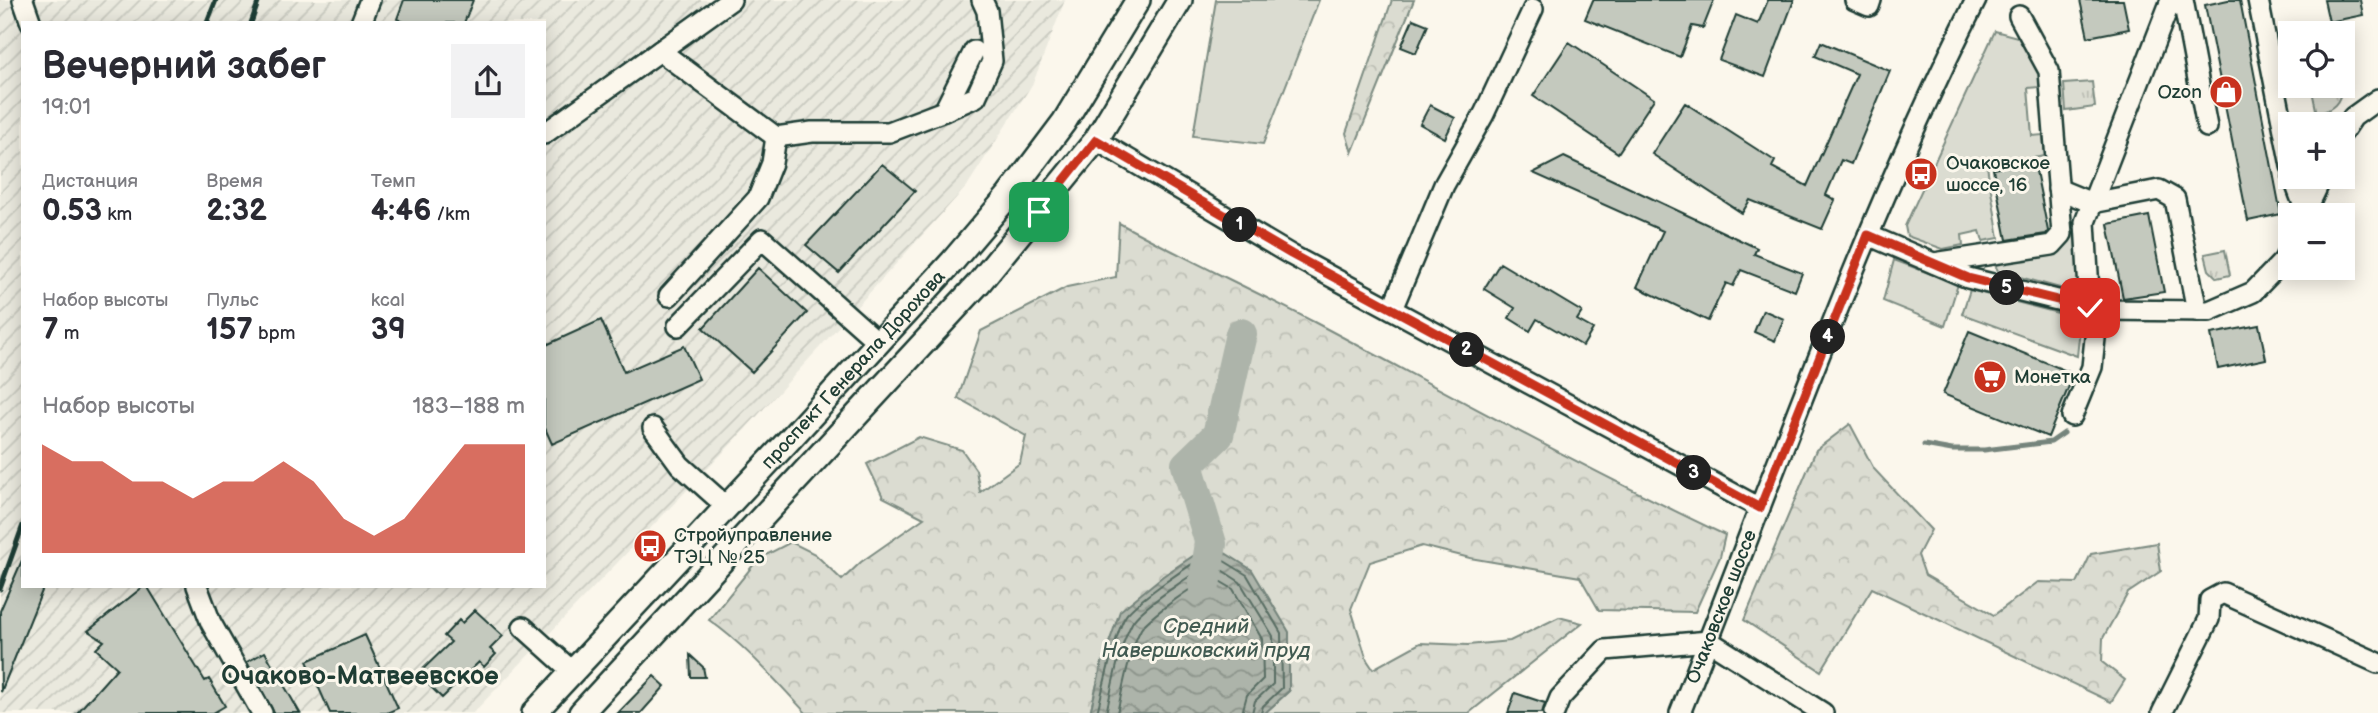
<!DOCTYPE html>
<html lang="ru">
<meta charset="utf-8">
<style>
:root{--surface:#fff;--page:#f2f2f3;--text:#2b2b33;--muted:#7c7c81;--accent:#c8321e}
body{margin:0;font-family:"Balsamiq Sans",sans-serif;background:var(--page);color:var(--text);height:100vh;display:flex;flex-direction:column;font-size:26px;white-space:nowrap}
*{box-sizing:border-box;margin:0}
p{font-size:23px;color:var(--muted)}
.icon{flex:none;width:38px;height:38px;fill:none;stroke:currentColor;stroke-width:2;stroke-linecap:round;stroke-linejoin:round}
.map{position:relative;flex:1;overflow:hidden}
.panel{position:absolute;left:21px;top:21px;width:525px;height:567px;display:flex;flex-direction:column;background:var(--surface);border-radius:0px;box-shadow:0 4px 18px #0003}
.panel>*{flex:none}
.fabs{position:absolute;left:2278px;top:21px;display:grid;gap:14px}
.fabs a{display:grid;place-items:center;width:77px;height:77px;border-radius:0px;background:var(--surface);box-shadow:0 4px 18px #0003;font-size:35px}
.pin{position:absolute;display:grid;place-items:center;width:60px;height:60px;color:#fff;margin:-30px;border-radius:14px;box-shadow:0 4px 10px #0006}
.km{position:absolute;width:35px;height:35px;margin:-18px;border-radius:50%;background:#222;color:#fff;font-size:19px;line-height:35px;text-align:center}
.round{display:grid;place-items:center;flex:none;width:74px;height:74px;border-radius:0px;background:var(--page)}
.headline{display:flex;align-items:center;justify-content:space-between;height:119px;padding:0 21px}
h1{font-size:38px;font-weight:700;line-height:52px}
.stats{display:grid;grid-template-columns:repeat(3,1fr);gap:10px;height:119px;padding:7px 21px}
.stats div{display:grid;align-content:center}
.stats b{font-size:30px;font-weight:700}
.stats small{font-size:19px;font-weight:400}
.stats p{font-size:19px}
.chart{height:196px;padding:14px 21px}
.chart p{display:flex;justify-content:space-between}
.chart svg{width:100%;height:126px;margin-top:7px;fill:var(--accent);opacity:.7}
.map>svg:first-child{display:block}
.industrial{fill:url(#industrial-furrows);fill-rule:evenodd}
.green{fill:#dbdcd1;stroke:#7d8c82;stroke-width:2}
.forest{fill:url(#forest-crowns);stroke:#7d8c82;stroke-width:2}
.park{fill:url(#park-tufts);stroke:#7d8c82;stroke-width:2}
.water{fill:url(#water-waves);stroke:#74847b;stroke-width:2}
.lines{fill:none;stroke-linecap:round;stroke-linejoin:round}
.shore{stroke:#586d63;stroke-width:2}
.stream{stroke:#74847b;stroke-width:5}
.river{stroke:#adb4aa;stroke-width:32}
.building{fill:#c4c9be;stroke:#1f3d34;stroke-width:2}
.minor-casing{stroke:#1f3d34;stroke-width:24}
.major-casing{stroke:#1f3d34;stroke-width:28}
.minor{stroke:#fbf7ec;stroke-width:19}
.major{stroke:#fbf7ec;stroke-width:23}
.rail{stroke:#1f3d34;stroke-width:5}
.route-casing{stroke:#fff;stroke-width:14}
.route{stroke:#c8321e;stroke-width:9}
.labels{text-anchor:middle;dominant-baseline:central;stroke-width:6;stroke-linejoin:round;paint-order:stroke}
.poi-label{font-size:19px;fill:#1f3d34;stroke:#fbf7ec;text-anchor:start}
.street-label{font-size:19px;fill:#1f3d34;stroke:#fbf7ec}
.water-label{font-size:21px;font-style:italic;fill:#425b52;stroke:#fbf7ec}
.district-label{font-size:26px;font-weight:bold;fill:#1f3d34;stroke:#fbf7ec}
</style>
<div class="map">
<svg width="2378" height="713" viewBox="0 0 2378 713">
<defs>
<pattern id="industrial-furrows" width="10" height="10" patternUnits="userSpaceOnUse" patternTransform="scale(1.75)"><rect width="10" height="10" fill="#eae9de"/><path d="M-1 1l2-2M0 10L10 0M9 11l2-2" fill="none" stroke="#c8c9bf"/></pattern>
<pattern id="forest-crowns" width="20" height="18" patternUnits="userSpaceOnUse" patternTransform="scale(1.75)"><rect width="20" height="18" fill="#dbdcd1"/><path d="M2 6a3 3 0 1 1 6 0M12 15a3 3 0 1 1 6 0" fill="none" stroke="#bcbeb4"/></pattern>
<pattern id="park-tufts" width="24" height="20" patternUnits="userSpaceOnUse" patternTransform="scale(1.75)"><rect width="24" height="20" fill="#dbdcd1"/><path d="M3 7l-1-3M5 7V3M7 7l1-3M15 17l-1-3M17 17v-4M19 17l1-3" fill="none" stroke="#bcbeb4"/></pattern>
<pattern id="water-waves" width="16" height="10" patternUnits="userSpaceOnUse" patternTransform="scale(1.75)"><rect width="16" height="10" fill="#adb4aa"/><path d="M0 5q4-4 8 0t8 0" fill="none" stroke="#8c948b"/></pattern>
</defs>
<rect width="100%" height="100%" fill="#fbf7ec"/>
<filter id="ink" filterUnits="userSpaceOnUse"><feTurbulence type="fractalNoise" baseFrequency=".0143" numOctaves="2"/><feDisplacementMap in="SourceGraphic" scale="14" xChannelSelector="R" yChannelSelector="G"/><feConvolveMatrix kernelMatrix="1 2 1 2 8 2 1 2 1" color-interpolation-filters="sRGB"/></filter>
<g filter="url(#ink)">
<path class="industrial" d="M0,0H1065L1033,83L967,186L737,438L473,713H0ZM23,23H544V586H23Z"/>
<path class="green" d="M1216,0H1319L1263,144L1193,136Z
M1995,31L2025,39L2040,67V87L2028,88L2032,136L2043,135L2045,156L1987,166L1999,238L1983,241L1980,231L1962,235L1963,245L1943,249L1907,236L1905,226Z
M2075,221L2080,276L2078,293L1998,271L1994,263L2070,228Z
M1894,260L1958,284L1945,326L1883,301Z
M1970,290L2081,319L2077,356L1962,314Z"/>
<path class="forest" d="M1392,0H1414L1352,153L1346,133Z
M1119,223C1183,258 1249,288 1314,322C1450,394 1585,469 1725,535L1720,557L1695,612L1599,610L1580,577L1470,558L1422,546L1370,562L1351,609L1367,660L1373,669L1420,643L1468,645L1510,641L1559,617L1582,623L1469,713H1265L1289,691L1102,663L1090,713H806C775,680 746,646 709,620L758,559L791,542L815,554L842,580L861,562L924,518L883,497L867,464L919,437L962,450L976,470L980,492L1020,463L1026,436L958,398L981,331L1067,287L1116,277Z
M1850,424L1874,469L1931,530L1918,555L1925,575L1994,615L2038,582L2077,583L2091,554L2157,543L2161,571L2128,593L2103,638L2102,662L2125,680L2111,702L1872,588L1821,671L1744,620L1816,450Z"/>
<path class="park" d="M2092,82L2095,107L2066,111L2064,84Z
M2311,86H2341C2342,103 2332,110 2317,114Z
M2225,250L2230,275L2217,278L2209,270L2205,254Z"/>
<path class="water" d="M1211,544L1252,570L1289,632V691L1265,713H1090L1102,663L1120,611L1163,576Z"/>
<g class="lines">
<path class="shore" d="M1097,713C1102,693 1116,627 1127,614C1142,597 1190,564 1211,553L1247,575L1281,633L1282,688L1263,706L1261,713
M1106,713C1113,684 1118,650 1132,623C1139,609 1195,572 1211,563L1240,582L1273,636V684L1255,701L1252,713
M1117,713C1123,688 1129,651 1141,629C1149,616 1197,584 1211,576L1233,589L1262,639L1263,679L1247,695L1242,713"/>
<path class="stream" d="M1924,445L1952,450H1984L2051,442L2064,433"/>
<path class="river" d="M1204,585L1211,544L1187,465L1218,435L1241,334"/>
</g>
<path class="building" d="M404,0H473L464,23H406L397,19Z
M1593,0H1714L1703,28L1692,26L1680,57L1585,19Z
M1768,0H1794L1765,77L1719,60L1736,15L1758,24Z
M2080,0H2123L2129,29L2088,37Z
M2228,0H2240L2281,214L2248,221L2205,5Z
M2324,0H2360L2363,15L2329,22Z
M1413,19L1428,25L1416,53L1401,47Z
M1569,42L1654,99L1618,153L1533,96Z
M1821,42L1890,71L1851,164L1841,160L1826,195L1835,200L1822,229L1750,200L1742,213L1652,154L1685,103L1775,161L1772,167L1807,186L1857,74L1815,56Z
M1430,105L1455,118L1445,138L1420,124Z
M1564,157L1757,248L1754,254L1802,273L1795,291L1741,270L1733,286L1726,283L1708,321L1637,287L1663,231L1533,173Z
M2034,161L2048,231L2046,234L2007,240L1993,169Z
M882,164L915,191L839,273L806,245Z
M2149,216L2164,292L2123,298L2108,224Z
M1500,263L1582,312L1577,320L1593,329L1583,346L1537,319L1530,331L1509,318L1515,308L1484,289Z
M758,268L807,313L752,372L703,328Z
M1763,310L1784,319L1775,341L1754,332Z
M601,320L624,372L684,346L699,379L552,444L544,426V346Z
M2259,325L2266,359L2218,369L2211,334Z
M1969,331L2074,374L2048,437L1943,394Z
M23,558V586H44L1,692L0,611Z
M144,586H147L205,681L209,679L225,706L213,713H77L117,668L96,649L104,641L88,631Z
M475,610L503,636L490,649L496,654L484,667L479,662L442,698L418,674L451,642L444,636L459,620L462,623Z
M365,635L398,708L387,713H330L307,661Z
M265,652L300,713H274L247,662Z
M690,655L703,667L705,677H691Z
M654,676L665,686L641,713H618Z
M1515,693L1545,703L1542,713H1508Z"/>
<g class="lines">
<defs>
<g id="minor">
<path d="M23,0L31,23"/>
<path d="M1855,0L1869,6L1871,0"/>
<path d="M2183,0L2207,127"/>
<path d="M2258,0L2291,166"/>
<path d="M361,23L370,0"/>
<path d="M660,51L776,137L812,132H889L944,111L974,51"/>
<path d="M944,111L976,97L992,61L987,11L982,0"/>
<path d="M2343,132L2353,117L2378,99"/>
<path d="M544,134L731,0"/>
<path d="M1096,140L1291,255L1760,508"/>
<path d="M2293,177L2306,212"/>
<path d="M2058,189L2092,203L2159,190L2175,199L2197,311"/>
<path d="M2304,215L2322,177"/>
<path d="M1868,235L1968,278L2098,310L2209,311L2253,292L2284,260L2291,245"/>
<path d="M1934,263L2052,245L2062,234L2049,71L2019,16"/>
<path d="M669,296L758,198L772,163L776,137"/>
<path d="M2090,308L2085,222L2171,0"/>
<path d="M1392,309L1444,185L1484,114L1533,9"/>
<path d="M678,326L762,239L879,343"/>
<path d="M2072,416L2092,367L2098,310"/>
<path d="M653,428L680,465L727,507"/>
<path d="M197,586L211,623L262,713"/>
<path d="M523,627L573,672"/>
<path d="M1709,641L1823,713"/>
<path d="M1554,713L1560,698L1605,650L1709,641"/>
<path id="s1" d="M1680,713C1775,474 1860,230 1976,0"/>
<path d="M2162,713L2209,619L2210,600L2223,593L2378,663"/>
</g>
<g id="major">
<path id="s2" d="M534,713L791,438L952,262L1009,195L1064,122L1138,0"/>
<path d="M581,713L979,283L1096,140L1180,0"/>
</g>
</defs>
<use href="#minor" class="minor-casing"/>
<use href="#major" class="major-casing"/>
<use href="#minor" class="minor"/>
<use href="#major" class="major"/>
<path class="rail" d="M207,23L216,0
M251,23L259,0
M0,589L23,525"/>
</g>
</g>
<g class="lines" filter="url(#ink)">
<defs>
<path id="route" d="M1039,212L1096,140L1291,254L1760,508L1868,235L1968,278L2090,308"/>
</defs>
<use href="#route" class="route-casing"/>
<use href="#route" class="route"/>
</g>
<defs>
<symbol id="shop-disc" viewBox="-11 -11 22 22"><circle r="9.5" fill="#c8321e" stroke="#fbf7ec"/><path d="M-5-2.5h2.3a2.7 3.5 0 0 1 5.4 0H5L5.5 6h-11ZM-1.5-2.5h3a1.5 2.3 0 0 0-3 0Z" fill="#fff"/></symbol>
<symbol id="bus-disc" viewBox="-11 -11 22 22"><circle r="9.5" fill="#c8321e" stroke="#fbf7ec"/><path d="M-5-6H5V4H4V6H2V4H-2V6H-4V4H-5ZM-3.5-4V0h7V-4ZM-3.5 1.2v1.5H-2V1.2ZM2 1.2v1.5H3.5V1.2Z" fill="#fff"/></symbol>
<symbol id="supermarket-disc" viewBox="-11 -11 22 22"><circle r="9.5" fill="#c8321e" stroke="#fbf7ec"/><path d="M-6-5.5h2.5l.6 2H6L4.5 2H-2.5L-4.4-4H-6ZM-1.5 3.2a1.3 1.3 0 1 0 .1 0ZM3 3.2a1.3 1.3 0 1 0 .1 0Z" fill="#fff"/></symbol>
</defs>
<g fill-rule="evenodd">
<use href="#shop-disc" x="2207" y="73" width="38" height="38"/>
<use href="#bus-disc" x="1902" y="155" width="38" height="38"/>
<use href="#supermarket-disc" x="1971" y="358" width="38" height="38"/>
<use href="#bus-disc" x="631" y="527" width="38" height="38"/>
</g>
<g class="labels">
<g class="poi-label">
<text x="2202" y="92" text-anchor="end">Ozon</text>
<text x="1946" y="163">Очаковское<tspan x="1946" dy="22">шоссе, 16</tspan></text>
<text x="2014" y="377">Монетка</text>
<text x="674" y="535">Стройуправление<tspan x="674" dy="22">ТЭЦ № 25</tspan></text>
</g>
<g class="street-label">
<text stroke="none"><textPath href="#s2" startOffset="469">проспект Генерала Дорохова</textPath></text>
<text stroke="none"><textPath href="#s1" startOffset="114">Очаковское шоссе</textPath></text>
</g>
<g class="water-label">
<text x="1206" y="626">Средний<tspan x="1206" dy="24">Навершковский пруд</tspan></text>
</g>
<g class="district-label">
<text x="360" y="676">Очаково-Матвеевское</text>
</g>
</g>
</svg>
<div class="fabs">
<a><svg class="icon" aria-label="locate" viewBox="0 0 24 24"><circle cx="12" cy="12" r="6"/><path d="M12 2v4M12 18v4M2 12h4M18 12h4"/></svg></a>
<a>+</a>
<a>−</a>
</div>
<div class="pin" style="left:1039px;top:212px;background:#1e9e55"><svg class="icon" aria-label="arrive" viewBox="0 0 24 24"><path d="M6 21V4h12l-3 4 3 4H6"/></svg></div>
<div class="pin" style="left:2090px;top:308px;background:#d93025"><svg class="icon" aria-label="check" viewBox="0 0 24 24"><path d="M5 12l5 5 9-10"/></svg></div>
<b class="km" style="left:1240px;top:225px">1</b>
<b class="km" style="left:1467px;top:350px">2</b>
<b class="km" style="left:1694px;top:473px">3</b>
<b class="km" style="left:1828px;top:337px">4</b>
<b class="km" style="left:2007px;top:288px">5</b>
<section class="panel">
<div class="headline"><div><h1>Вечерний забег</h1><p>19:01</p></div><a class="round"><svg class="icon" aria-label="share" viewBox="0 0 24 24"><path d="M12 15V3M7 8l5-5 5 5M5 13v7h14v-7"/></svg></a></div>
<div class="stats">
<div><p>Дистанция</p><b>0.53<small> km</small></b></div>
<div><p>Время</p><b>2:32</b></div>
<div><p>Темп</p><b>4:46<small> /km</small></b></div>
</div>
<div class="stats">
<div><p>Набор высоты</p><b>7<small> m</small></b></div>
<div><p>Пульс</p><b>157<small> bpm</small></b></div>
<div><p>kcal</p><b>39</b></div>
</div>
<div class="chart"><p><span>Набор высоты</span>183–188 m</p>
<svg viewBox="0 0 160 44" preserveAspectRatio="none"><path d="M0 44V6L10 12L20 12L30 19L40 19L50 25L60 19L70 19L80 12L90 19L100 32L110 38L120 32L130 19L140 6L150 6L160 6V44z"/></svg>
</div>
</section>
</div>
